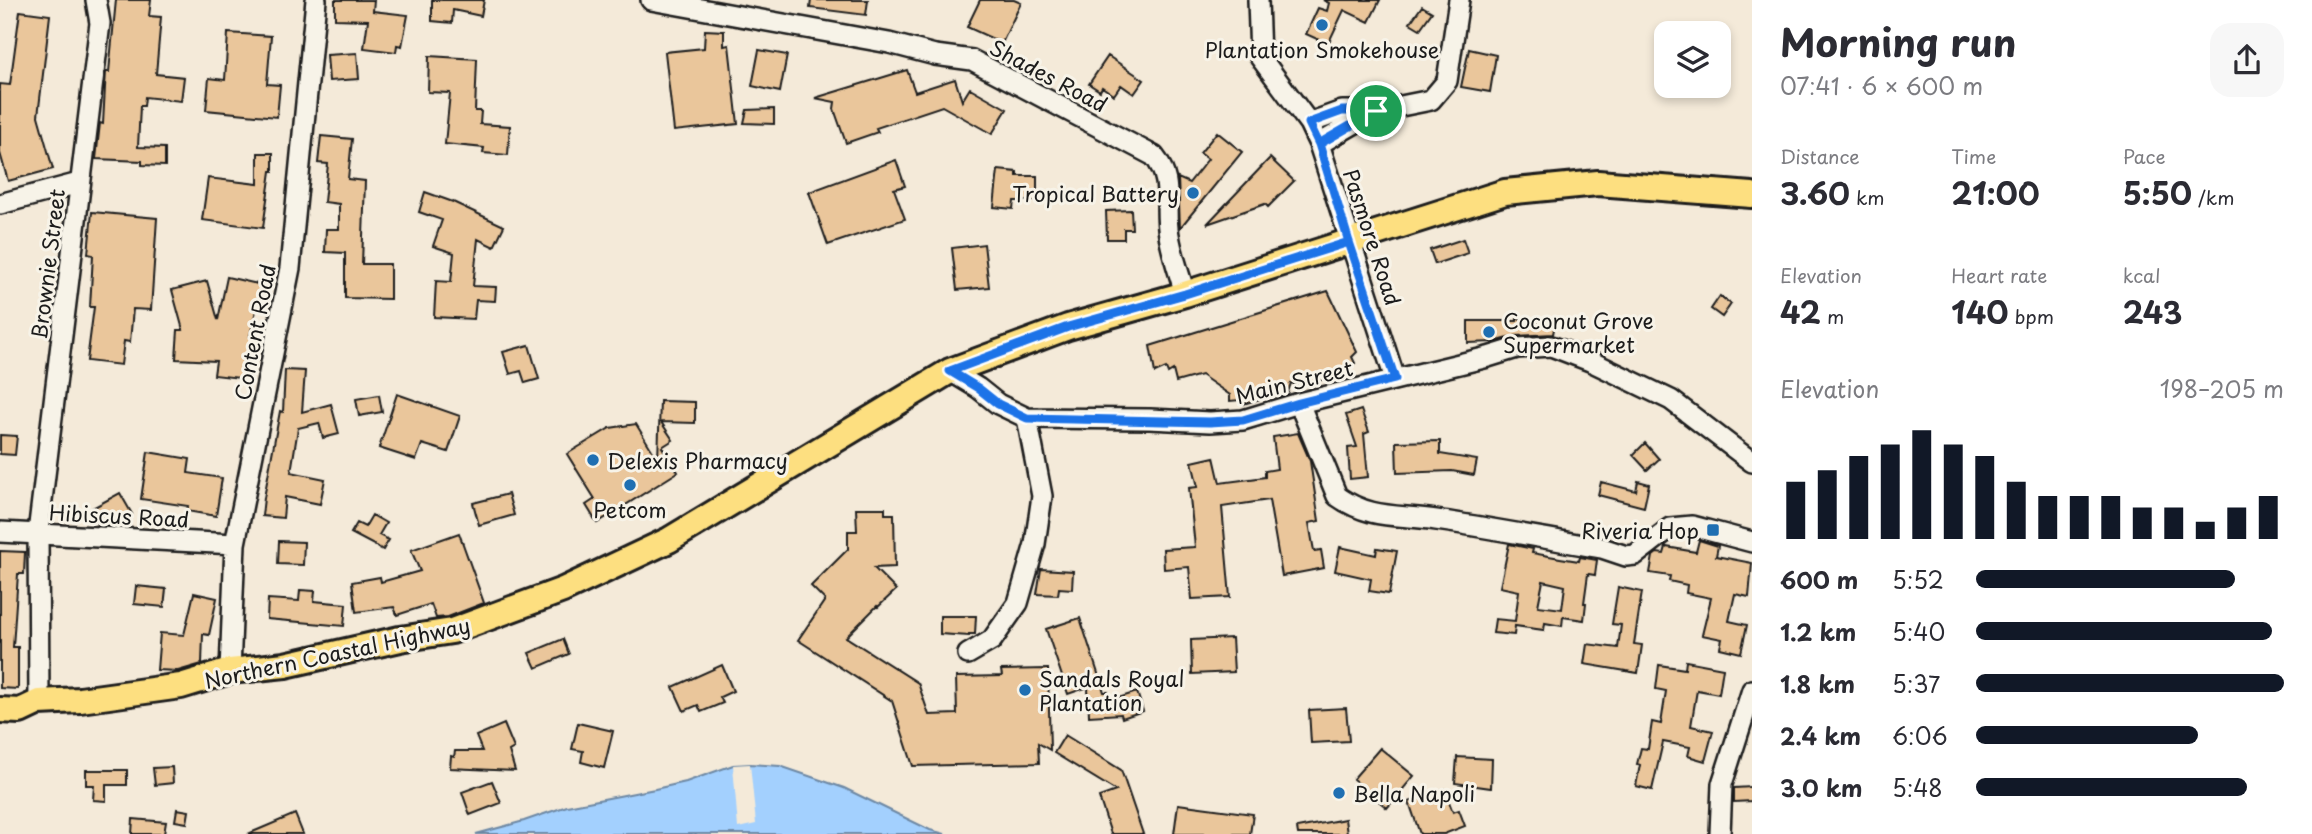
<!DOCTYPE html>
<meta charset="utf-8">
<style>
:root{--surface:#fff;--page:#f7f7f7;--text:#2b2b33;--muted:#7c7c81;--accent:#111827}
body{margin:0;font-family:"Playpen Sans",sans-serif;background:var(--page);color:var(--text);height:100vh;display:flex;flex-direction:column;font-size:26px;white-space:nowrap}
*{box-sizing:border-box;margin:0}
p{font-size:23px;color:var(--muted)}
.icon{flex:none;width:38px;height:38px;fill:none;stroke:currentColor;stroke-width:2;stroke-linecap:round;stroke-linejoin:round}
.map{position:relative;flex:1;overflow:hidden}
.details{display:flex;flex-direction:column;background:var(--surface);width:560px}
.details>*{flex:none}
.buttons{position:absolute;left:1654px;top:21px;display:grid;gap:14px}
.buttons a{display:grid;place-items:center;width:77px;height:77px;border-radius:14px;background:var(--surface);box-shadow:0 4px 10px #0003;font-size:35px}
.pin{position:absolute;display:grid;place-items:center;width:60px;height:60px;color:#fff;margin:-30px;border:4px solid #fff;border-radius:50%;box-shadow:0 2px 7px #0007}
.round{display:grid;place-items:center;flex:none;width:74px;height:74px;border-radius:21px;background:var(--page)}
.summary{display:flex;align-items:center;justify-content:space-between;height:119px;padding:0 28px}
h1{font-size:38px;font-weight:700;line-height:52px}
.figures{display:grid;grid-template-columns:repeat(3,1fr);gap:10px;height:119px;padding:7px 28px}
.figures div{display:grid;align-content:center}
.figures b{font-size:30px;font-weight:700}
.figures small{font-size:19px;font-weight:400}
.figures p{font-size:19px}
.chart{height:196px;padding:14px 28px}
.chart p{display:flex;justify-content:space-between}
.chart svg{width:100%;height:126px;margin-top:7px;stroke:var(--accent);stroke-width:6}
ul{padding:0 28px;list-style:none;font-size:23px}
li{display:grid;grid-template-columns:112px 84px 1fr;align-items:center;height:52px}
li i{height:18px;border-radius:9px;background:var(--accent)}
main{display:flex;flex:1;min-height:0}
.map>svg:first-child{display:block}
.water{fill:#a3d0fe;stroke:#6d88a4;stroke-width:2}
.pier{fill:#f4ead9}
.building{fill:#eac69b;stroke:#1c1c1c;stroke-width:2;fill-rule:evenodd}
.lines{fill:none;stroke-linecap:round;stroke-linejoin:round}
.minor-casing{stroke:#1c1c1c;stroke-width:24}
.major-casing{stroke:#1c1c1c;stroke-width:30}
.minor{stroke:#f7f3e8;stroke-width:19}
.major{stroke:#fddf80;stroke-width:24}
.route-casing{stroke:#fff;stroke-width:14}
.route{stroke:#1a73e8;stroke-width:9}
.poi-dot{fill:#1f6fb2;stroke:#f7f3e8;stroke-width:2.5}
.labels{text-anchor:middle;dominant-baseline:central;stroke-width:6;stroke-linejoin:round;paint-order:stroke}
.poi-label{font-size:21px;fill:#1c1c1c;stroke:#f7f3e8;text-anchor:start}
.street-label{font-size:21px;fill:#1c1c1c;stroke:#f7f3e8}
</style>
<main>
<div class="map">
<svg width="1752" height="834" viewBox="0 0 1752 834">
<rect width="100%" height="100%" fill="#f4ead9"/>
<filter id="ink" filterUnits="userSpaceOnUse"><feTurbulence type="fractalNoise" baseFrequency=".0143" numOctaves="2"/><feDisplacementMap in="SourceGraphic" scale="14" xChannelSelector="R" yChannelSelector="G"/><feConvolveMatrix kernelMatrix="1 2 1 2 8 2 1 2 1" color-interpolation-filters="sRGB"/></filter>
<g filter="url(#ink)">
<path class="water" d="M750,764L780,766L844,788L930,830L945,834H476L524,821L567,806L655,789L686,782L733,765Z"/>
<path class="pier" d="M750,764L756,824L738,828L733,765Z"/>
<path class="building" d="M116,0H151L149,16L161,17L156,74L184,77L181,101L145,97L144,106H140L138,147L165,148V166L142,165V161L96,159L100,123L103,124L105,87L106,72H109Z
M335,0H374L373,11L408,15L402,46L397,45L396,52L364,48L368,20L335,19Z
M432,0H484L481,16L453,10L452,23L432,21Z
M811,0H868L866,15L810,8Z
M980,0H1014L1021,3L1002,43L967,27Z
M1323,0H1380L1369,22L1344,10L1328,44L1306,34L1318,8L1327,11L1329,3Z
M1422,6L1432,12L1420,29L1410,23Z
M20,11L50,15L38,116L53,169L8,181L0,153V84L10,85Z
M705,30L724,31V46L729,45L738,124L674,131L665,52L704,48Z
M228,33L271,36L267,84L280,85L277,117L206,110L209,78L225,80Z
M1469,49L1496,55L1490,92L1461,87Z
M759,50L787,55L780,92L752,86Z
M357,53L359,79L329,81L327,55Z
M429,56L477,59L475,111H481L480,124L510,126L508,155L483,153L484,148L445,144L450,93L428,92Z
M1108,56L1144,80L1134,94L1121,85L1114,95L1102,87L1100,91L1089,84Z
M907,70L915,92L955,79L962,101L970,88L1007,109L992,134L942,106L876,128L878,132L846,143L834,109L835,102L815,98Z
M774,109V124L744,123L747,110Z
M1217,132L1242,152L1180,228L1178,178L1189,183L1208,159L1200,153Z
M321,136L352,139L348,179L365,181L362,264H390V299L345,298V253L325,252L326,229H339V204L324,202L328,164L318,163Z
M258,153H273V171H271L263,228L202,220L208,178L258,184Z
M1270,158L1294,181L1268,207L1265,204L1207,224Z
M896,160L905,186L894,189L905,219L828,245L809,192Z
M998,170L1017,172V176H1037V201H1014L1013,209L994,207Z
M425,192L453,202L504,226L494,247L478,239L473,286L496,287L495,301L476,300L474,319L434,317L436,281L451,282L454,253L433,246L442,220L419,212Z
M1131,210L1132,229H1124V239H1107L1106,211Z
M92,212L157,218L151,310L133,309L130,342L124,341L121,365L87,361L94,307H90L93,255L88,254Z
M1463,239L1468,253L1435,264L1430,250Z
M984,244L989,287L957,290L952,248Z
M227,277L262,285L250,336H254L248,379L214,375L216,361L176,359L178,330H183L172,290L207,281L218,320Z
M1328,291L1357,352L1352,357L1355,363L1347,367L1343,374L1299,386L1291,383L1288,392L1277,393L1273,390L1261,395L1260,399L1243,404L1240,400L1230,401V395L1201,375L1176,382L1173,370L1168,373L1166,368L1155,373L1150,346Z
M1720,296L1731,304L1722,317L1711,309Z
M1517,318L1555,324L1553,334L1516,336L1494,342L1468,343V321H1517Z
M529,345L539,379L525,383L521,371L510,374L503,352Z
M285,370L305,371L302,412L331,404L339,434L323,438L319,423L298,428L291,472L325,479L320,504L285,497L283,518L262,516L264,498L280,411L283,412Z
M397,394L460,416L448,452L422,444L416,460L379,448Z
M379,395L382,412L359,416L356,399Z
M660,401L695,402V423L661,422L673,440L662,447L678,472L597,523L586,505L595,499L567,454L610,428L636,424L658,460Z
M1361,410L1369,432L1364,434L1368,477L1350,479L1348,448L1357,447L1346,415Z
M1298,433L1310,461L1319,521L1309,523L1314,551L1321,550L1324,568L1282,576L1269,500L1222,507L1230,597L1192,599L1189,567L1164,569L1163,549L1195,547L1189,488L1198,487L1192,462L1214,457L1220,483L1265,477V471L1277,469L1273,437Z
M0,435L17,436L15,455L0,454Z
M1440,441V454L1477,460L1474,475L1452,471L1397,473L1396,442Z
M1645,443L1659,459L1647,470L1633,455Z
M148,452L190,459L188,473L222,478L216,516L187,511L188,506L141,499Z
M1638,481L1649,484L1644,507L1598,495L1601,482L1636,491Z
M120,493L132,514L111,525H98L89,510Z
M508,494L514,515L479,525L473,503Z
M856,508H885V514H894L895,567L874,568L896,590L878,607L877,606L846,637L918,683L929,715L957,714L956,677L1002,676L1001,670L1048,669L1050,750L1038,743L1039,763L913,766L892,701L798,640L825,600L811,586L848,549V531H857Z
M372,515L386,523L379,535L389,540L383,550L351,533L357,523L365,527Z
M459,533L484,603L448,617L436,618L431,604L397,615L394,607L356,612L352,582L380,577L381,582L420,571L411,550Z
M1699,540L1718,546L1716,556L1752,563L1749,597L1735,594L1729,621L1747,625L1741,653L1720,648L1722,639L1702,635L1711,598L1686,593L1687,585L1669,581L1670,576L1650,573L1653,556L1657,553L1664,554L1666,547L1696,552Z
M279,541L304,542L303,565L278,564Z
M1509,544L1533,549L1532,553L1560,558L1579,561L1580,557L1597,560L1595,575L1588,574L1584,603H1586L1584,620L1563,617L1562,626L1545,623L1544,630L1515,626L1514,635L1493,633L1495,619L1515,621L1519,591L1500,587ZM1543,581L1565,586L1562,609L1538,606Z
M1340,547L1376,555L1377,548L1397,551L1389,594L1369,591L1371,579L1335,571Z
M0,551L25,552L24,574H18L13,647H18V689L0,688Z
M1041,569L1073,571L1072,589L1059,588L1058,595L1037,594Z
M136,586L166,589L164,607L134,604Z
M1618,587L1642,592L1634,644L1642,645L1638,673L1584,664L1587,644L1618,648L1621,625L1612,624Z
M300,590L315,591L314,601L346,604L344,626L267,619L268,599L299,601Z
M194,593L217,598L209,635L203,634L202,664L178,671L157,670L160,633L184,635Z
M940,616H976L975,634H969V636L940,634Z
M1080,618L1104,692H1108L1109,701L1137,692L1143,711L1122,718L1121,714L1089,716L1088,687L1068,694L1046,629Z
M1232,638L1234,672L1192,674L1191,640Z
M563,639L569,654L536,668L529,653Z
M1686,661L1723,668L1719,694L1697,690L1691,726L1713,731L1705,761L1688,756L1690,747L1663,742L1652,790L1636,786L1640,765L1637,764L1641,748L1648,749L1652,722L1661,724L1666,691L1656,689L1659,665L1685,669Z
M722,665L733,691L720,697L723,703L701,712L698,705L684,711L673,687Z
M1346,708L1349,741L1311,743L1309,710Z
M578,723L613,731L604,768L581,762L583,751L572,749Z
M504,724L514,748L509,751L515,771L450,768L451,756L454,757L455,751H482L476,736Z
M1065,735L1121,770L1143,834H1111L1099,797L1116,791L1054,753Z
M1380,748L1414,776L1387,808L1353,779Z
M1457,757L1492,759L1491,788L1455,783Z
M172,767L173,783L155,785L153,768Z
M86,770H127V785H106V801L93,800L94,785H86Z
M492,781L501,803L470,815L462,792Z
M1752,787V801L1734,802V788Z
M1444,789L1453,812L1459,810L1465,826L1444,834H1420L1409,802Z
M1178,804L1253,814L1250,834H1174Z
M177,809L189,811L187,823L175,821Z
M295,814L303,834H248Z
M133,819L166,822L164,834H132Z
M1345,819L1347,834H1298L1297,828Z"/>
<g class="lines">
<defs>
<path id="minor" d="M651,0L889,43L935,55L972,60L1154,156C1175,182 1163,205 1169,235C1172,255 1180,275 1185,294
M1258,0L1260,57L1309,123L1319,144L1395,379
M1309,123L1342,111H1372
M1319,144L1376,111L1431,100L1447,81L1459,0
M0,204L79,183
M950,371L978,388L998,404L1027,418L1150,419L1210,422L1243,420L1299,403L1488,357L1517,348L1551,346L1590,361L1671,400L1752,462
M1299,403L1337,496C1371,520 1398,514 1436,520C1491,528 1547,539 1602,548L1626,556L1635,555L1670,528L1692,526L1752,542
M0,532L235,544
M968,654L992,640L1018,603L1035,544L1042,496L1027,418
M230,671L235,544L290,268L316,0
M39,702L38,533L100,23L96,0
M1720,834L1722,784L1752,690"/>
<path id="major" d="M0,710L20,711L39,702L80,700L181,686L230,671L285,665L400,639L452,631L563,590L669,540L950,371L1068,327L1185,294L1505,192L1598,183L1752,195"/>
</defs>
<use href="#minor" class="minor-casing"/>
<use href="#major" class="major-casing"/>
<use href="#minor" class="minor"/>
<use href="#major" class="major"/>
</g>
</g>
<g class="lines" filter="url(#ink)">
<defs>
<path id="route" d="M1376,111L1319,144L1349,242L1185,294L1068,327L950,371L978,388L998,404L1027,418L1210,422L1243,420L1299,403L1395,379L1349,242L1319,144L1309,123L1342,111H1376"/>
</defs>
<use href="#route" class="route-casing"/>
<use href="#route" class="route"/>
</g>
<g class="poi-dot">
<circle cx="1322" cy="25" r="7"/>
<circle cx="1193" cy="193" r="7"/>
<circle cx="1489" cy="332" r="7"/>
<circle cx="593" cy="460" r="7"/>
<circle cx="630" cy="485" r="7"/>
<rect x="1706" y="523" width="14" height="14" rx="3.5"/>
<circle cx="1025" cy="690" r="7"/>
<circle cx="1339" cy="793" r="7"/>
</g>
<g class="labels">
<g class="poi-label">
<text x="1322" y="49" text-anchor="middle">Plantation Smokehouse</text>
<text x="1179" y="193" text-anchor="end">Tropical Battery</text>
<text x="1503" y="320">Coconut Grove<tspan x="1503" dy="24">Supermarket</tspan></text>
<text x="607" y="460">Delexis Pharmacy</text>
<text x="630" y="509" text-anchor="middle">Petcom</text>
<text x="1699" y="530" text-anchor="end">Riveria Hop</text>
<text x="1039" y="678">Sandals Royal<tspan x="1039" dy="24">Plantation</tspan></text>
<text x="1353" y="793">Bella Napoli</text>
</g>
<g class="street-label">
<text transform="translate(1049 75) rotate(28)">Shades Road</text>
<text transform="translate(1373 237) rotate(72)">Pasmore Road</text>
<text transform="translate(47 264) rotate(-83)">Brownie Street</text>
<text transform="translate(254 332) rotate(-79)">Content Road</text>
<text transform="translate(1294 381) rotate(-14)">Main Street</text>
<text transform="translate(119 515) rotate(3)">Hibiscus Road</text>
<text transform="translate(337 652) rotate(-12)">Northern Coastal Highway</text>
</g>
</g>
</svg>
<div class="buttons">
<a><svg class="icon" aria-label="layers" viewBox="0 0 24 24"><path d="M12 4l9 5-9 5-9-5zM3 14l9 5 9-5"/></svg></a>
</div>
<div class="pin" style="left:1376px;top:111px;background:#1e9e55"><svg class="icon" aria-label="arrive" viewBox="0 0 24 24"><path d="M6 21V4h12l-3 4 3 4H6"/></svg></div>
</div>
<section class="details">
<div class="summary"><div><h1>Morning run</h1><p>07:41 · 6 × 600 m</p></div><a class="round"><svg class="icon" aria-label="share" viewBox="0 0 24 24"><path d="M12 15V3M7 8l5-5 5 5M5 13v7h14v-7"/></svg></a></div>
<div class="figures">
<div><p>Distance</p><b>3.60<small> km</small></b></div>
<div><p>Time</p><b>21:00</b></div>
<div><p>Pace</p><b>5:50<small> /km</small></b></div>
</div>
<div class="figures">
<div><p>Elevation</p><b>42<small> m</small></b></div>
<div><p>Heart rate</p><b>140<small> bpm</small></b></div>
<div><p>kcal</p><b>243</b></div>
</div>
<div class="chart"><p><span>Elevation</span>198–205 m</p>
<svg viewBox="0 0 160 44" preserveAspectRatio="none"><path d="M5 44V24M15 44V20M25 44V15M35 44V11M45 44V6M55 44V11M65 44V15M75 44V24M85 44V29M95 44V29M105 44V29M115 44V33M125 44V33M135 44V38M145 44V33M155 44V29"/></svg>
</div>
<ul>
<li><b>600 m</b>5:52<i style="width:84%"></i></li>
<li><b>1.2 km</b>5:40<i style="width:96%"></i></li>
<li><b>1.8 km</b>5:37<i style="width:100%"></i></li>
<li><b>2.4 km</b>6:06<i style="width:72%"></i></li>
<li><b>3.0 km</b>5:48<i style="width:88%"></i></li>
</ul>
</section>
</main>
